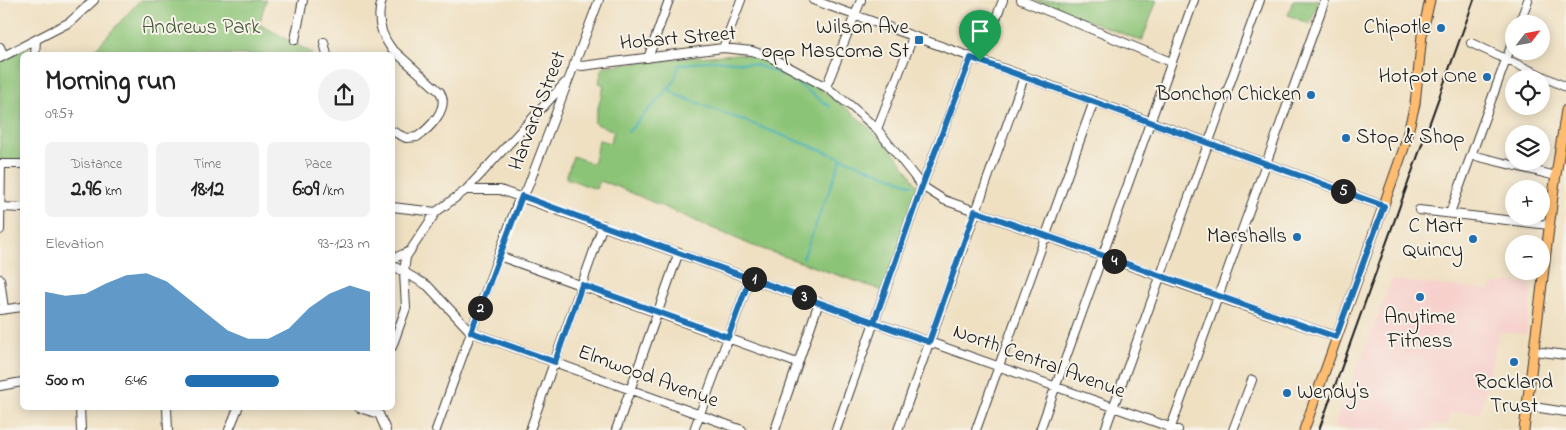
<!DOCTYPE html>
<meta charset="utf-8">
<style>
:root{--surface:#fff;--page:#f2f2f2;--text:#222;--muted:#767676;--accent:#1f6fb2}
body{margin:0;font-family:"Indie Flower",sans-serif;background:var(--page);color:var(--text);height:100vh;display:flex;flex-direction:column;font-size:19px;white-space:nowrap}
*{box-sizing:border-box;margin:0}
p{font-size:16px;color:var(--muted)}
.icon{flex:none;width:28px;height:28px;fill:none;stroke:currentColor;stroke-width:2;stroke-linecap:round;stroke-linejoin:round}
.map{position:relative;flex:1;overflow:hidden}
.panel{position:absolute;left:20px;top:52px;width:375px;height:358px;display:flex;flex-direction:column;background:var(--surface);border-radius:8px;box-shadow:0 2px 12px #0003}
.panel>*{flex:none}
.needle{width:32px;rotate:58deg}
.fabs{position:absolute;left:1505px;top:15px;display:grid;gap:10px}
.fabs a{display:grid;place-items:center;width:45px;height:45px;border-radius:50%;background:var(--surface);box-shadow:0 2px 12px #0003;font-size:25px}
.pin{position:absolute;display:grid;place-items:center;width:42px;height:42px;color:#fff;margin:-51px -21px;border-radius:50% 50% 50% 0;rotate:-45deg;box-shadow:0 0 5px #0007}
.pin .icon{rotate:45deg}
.km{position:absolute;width:25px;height:25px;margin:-12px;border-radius:50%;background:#222;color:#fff;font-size:14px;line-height:25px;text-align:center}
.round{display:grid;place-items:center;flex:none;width:52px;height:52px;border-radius:26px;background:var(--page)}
.head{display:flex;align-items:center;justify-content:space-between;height:85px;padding:0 25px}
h1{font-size:28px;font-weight:700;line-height:38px}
.metrics{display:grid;grid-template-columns:repeat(3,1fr);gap:8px;height:85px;padding:5px 25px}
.metrics div{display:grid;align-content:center;border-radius:8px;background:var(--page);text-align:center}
.metrics b{font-size:21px;font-weight:700}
.metrics small{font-size:14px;font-weight:400}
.metrics p{font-size:14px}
.chart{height:140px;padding:10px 25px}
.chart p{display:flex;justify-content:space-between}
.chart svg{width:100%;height:90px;margin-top:5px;fill:var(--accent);opacity:.7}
ul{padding:0 25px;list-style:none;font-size:16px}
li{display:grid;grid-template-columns:80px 60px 1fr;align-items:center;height:38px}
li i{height:12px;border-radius:6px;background:var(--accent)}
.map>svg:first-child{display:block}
.built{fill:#f7d0cc}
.green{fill:#8cc477;stroke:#54704a}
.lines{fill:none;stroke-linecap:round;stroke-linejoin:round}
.stream{stroke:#3daeb6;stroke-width:2}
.minor-casing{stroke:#3c3935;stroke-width:10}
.major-casing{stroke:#3c3935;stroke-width:11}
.minor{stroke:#fff;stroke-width:8}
.major{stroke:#fdbc70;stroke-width:9}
.rail{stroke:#1c1c1c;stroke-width:2}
.route-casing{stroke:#fff;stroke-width:10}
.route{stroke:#1f6fb2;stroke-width:6}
.poi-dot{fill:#1f6fb2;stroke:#f7f3e8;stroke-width:2}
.labels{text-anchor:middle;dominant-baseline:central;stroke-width:4;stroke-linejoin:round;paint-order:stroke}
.park-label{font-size:21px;fill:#43573c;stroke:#f7f3e8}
.poi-label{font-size:21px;fill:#1c1c1c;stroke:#f7f3e8;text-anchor:end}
.street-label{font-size:21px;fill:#1c1c1c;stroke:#f7f3e8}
</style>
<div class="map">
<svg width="1566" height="430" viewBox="0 0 1566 430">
<rect width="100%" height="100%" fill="#f7f3e8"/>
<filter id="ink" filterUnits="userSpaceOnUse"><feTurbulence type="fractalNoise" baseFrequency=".02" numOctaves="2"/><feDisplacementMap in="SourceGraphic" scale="10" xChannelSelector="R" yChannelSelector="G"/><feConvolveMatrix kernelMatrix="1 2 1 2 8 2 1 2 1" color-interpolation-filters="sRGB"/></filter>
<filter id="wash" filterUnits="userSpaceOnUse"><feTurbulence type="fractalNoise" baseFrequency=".0096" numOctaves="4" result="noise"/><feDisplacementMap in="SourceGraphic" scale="20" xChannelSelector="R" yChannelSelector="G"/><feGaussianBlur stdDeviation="1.12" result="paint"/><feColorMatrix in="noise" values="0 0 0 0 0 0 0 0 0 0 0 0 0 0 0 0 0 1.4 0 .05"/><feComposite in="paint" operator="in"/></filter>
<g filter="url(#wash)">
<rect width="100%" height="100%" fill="#efe0c2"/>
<path class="built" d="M1392,280L1488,290L1497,284L1515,282L1532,285L1526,334L1499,332L1480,413L1450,412L1448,425H1433L1426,430H1358L1334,427Z"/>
<path class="green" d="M140,0H266L259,24L312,53V55H90Z
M1034,0H1157L1142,41Z
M1293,0H1319L1310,24L1288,15Z
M27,47L30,50V55H22V161H0V61Z
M737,54C746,55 757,56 767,60C816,80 900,142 920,193L884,291L751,245L618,187L600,181L596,189L566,178L573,156L593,164L599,140L610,143L614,131L594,123L604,85L599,83L602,67L656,60Z"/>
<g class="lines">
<path class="stream" d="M830,107L787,76L753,64L715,60L679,65L674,82L669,88L677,95L912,185
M628,132L669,88
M803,258L841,159"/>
</g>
</g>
<g filter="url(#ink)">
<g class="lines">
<defs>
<path id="minor" d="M382,0C376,18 380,33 391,48L440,92C450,108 430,128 417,137L406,138L392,131
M813,0L1384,206
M1021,0L1171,62
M1519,24L1528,0
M295,40L303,0
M324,42L327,55
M1471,43L1566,87
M0,47L4,56
M723,48L741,0
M35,55L36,40
M0,58L70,22L94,0
M648,58L669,0
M980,61L1003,0
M574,64L582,66L723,48L752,51L770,57L826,87L851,106L877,129L922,186L944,200L1218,297L1337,337
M826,87L861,0
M877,129L913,37
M1472,155L1556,176
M0,164H22
M466,190L565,83
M1,207L22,208
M392,207L436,212L466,190H500L1178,430
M1419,210L1549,225
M1450,213L1514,38
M0,230L1,164
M499,256L797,363
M392,259L408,252
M392,265L428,286L471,332L742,430
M0,279L4,309
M0,310L22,307
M392,347L406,308L404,273L406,257L436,212
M1534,351L1566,355
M0,386L22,382
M1527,406L1566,412
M80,408L81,430
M167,408L168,430
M359,408L379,414L386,430
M229,430L238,408
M436,430L517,204L527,189L599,0
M530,430L603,225
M616,430L679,252
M694,430L750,278
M775,430L819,302
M836,430L922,186L971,58
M898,430L1024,77
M976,430L1094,101
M1040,430L1194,0
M1105,430L1260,0
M1170,430L1325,0
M1233,430L1252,380"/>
<path id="major" d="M1304,430L1404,148L1415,104L1422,35L1430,0
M1524,430L1554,188L1566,110"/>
</defs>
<use href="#minor" class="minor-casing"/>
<use href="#major" class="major-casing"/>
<use href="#minor" class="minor"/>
<use href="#major" class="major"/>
<path class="rail" d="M1319,430L1474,0"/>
</g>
</g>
<g class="lines" filter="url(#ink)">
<defs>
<path id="route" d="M980,61L971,58L922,186L874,322L750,278L728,337L582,285L555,362L471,332L522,196C657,246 793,294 929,342L975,211L1336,337L1384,206L980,61"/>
</defs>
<use href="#route" class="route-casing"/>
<use href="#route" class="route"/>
</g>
<g class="poi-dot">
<circle cx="1441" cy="28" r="5"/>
<rect x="914" y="35" width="10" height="10" rx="2.5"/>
<circle cx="1487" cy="77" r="5"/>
<circle cx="1311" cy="95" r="5"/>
<circle cx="1346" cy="138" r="5"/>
<circle cx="1297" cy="237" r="5"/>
<circle cx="1473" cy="239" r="5"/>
<circle cx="1420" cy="297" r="5"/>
<circle cx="1514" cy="362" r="5"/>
<circle cx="1287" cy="393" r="5"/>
</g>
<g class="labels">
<g class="park-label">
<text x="201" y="28">Andrews Park</text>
</g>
<g class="poi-label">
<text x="909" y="28">Wilson Ave<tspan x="909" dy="24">opp Mascoma St</tspan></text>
<text x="1431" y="28">Chipotle</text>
<text x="1477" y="77">Hotpot One</text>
<text x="1301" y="95">Bonchon Chicken</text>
<text x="1356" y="138" text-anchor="start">Stop &amp; Shop</text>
<text x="1463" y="227">C Mart<tspan x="1463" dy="24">Quincy</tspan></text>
<text x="1287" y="237">Marshalls</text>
<text x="1420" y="318" text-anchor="middle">Anytime<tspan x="1420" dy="24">Fitness</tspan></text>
<text x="1514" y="383" text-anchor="middle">Rockland<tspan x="1514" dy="24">Trust</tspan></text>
<text x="1297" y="393" text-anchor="start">Wendy's</text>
</g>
<g class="street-label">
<text transform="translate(678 39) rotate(-5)">Hobart Street</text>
<text transform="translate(538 111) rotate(-69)">Harvard Street</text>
<text transform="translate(1039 362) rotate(20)">North Central Avenue</text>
<text transform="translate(648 377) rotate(20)">Elmwood Avenue</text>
</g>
</g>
</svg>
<div class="fabs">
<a><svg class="needle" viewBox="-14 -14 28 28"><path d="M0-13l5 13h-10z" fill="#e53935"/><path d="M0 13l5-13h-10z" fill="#767676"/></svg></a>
<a><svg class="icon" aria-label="locate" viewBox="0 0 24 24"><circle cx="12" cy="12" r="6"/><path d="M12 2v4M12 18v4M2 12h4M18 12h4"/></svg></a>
<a><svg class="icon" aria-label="layers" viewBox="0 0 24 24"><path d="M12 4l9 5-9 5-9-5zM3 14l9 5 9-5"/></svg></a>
<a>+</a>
<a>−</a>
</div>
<div class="pin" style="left:980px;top:61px;background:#1e9e55"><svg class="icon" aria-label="arrive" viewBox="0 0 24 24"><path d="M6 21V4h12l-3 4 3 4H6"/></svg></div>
<b class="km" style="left:754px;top:279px">1</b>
<b class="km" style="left:480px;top:308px">2</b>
<b class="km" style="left:804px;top:297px">3</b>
<b class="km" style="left:1114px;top:261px">4</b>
<b class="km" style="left:1343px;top:191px">5</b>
<section class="panel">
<div class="head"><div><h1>Morning run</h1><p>09:57</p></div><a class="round"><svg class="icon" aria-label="share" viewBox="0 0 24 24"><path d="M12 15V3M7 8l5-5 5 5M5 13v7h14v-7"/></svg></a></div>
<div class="metrics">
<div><p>Distance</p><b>2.96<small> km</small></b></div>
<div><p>Time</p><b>18:12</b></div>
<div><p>Pace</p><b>6:09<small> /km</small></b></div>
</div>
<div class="chart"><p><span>Elevation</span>93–123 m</p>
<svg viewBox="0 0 160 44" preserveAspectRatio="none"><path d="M0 44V15L10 17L20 16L30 11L40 7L50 6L60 10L70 18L80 26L90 34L100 38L110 38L120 33L130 23L140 16L150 12L160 15V44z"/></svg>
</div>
<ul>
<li><b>500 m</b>6:46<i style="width:51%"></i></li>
</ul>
</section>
</div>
